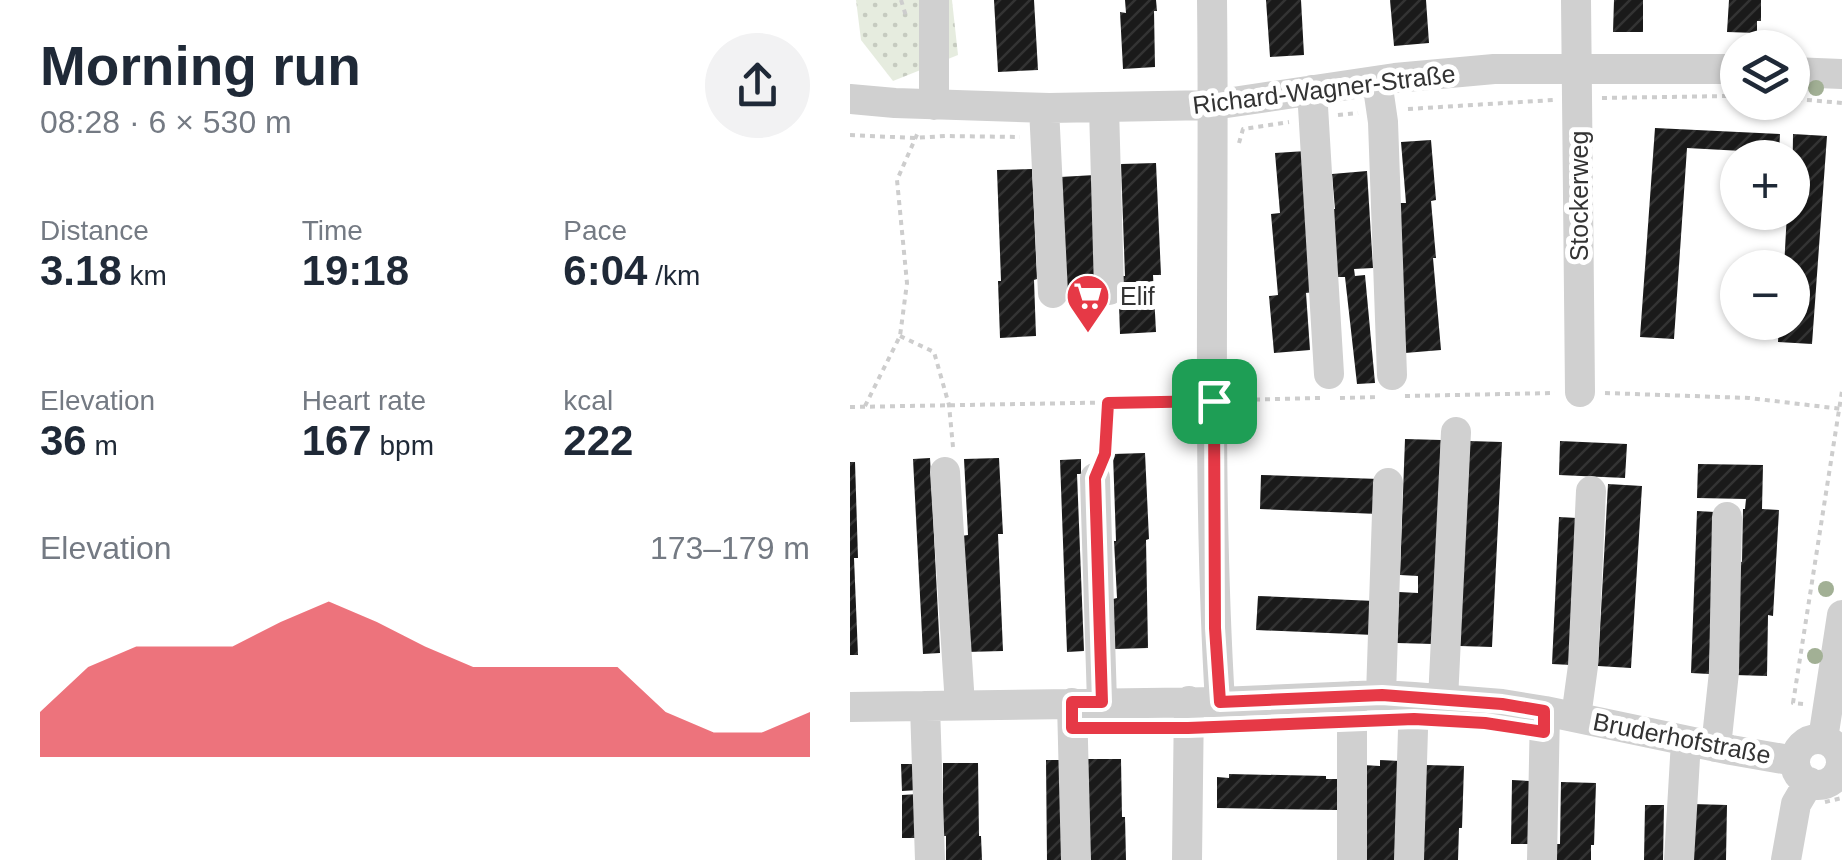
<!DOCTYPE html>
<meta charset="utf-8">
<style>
:root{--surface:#fff;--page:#f2f2f3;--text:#1f2937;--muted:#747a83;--accent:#e63946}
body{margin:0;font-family:Arial,sans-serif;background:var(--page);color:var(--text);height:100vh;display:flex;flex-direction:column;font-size:38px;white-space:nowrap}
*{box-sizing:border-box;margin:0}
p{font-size:32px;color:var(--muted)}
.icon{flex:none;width:55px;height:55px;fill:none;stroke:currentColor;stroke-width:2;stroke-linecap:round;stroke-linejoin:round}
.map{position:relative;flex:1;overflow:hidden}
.sheet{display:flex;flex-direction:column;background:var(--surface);width:850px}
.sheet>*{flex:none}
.tools{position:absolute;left:870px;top:30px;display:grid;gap:20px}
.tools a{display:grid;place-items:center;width:90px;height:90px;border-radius:50%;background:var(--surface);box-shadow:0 2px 8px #0004;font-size:50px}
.pin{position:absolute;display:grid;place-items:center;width:85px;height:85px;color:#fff;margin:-42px;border-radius:20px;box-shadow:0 5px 15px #0006}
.round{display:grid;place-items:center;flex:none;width:105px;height:105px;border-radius:52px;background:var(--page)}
.head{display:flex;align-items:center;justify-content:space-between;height:170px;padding:0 40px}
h1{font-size:55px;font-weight:700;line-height:75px}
.stats{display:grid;grid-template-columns:repeat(3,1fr);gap:15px;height:170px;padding:10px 40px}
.stats div{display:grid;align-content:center}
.stats b{font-size:42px;font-weight:700}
.stats small{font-size:28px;font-weight:400}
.stats p{font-size:28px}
.chart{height:280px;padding:20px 40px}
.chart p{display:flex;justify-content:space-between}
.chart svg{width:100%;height:180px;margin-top:10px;fill:var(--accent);opacity:.7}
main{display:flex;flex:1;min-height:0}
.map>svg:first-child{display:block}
.park{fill:url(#park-dots)}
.building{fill:url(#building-hatch)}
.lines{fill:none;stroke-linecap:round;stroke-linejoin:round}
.path{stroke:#cdcdcd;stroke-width:4;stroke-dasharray:5 5;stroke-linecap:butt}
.minor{stroke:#d0d0d0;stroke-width:30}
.tree{fill:#a2b095}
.route-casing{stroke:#fff;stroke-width:20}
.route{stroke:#e63946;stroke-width:12}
.labels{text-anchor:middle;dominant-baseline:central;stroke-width:10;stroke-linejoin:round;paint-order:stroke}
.street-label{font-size:25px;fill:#333;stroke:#fff}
.poi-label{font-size:25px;fill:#333;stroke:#fff;text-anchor:start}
</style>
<main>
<section class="sheet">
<div class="head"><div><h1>Morning run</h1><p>08:28 · 6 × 530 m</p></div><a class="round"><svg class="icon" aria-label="share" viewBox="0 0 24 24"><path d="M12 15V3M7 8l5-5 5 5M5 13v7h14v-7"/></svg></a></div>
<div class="stats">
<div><p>Distance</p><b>3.18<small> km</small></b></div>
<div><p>Time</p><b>19:18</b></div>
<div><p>Pace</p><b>6:04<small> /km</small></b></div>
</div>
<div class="stats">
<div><p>Elevation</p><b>36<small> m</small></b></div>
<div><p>Heart rate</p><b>167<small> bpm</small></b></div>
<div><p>kcal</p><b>222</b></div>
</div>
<div class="chart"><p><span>Elevation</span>173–179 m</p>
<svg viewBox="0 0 160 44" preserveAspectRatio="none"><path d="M0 44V33L10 22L20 17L30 17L40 17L50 11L60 6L70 11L80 17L90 22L100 22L110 22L120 22L130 33L140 38L150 38L160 33V44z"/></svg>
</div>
</section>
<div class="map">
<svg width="992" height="860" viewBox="0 0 992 860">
<defs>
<pattern id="park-dots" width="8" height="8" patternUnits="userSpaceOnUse" patternTransform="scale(2.5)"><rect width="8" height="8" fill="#e6ecdf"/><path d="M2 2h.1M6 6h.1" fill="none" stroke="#c6cbc0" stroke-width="1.8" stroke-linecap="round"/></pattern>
<pattern id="building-hatch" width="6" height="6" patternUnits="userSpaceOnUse" patternTransform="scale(2.5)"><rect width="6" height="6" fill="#1a1a1a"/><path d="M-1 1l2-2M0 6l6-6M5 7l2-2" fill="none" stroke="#333"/></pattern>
</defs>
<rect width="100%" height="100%" fill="#fff"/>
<path class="park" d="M6,0H102L108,55L43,81L11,40Z"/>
<path class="building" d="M144,0H184L188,70L148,72Z
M275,0H306L307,11H304L305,67L273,69L270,12L276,13Z
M416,0H451L454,55L420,57Z
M540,0H576L579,43L544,46Z
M764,0H793V32H763Z
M879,0H911V21H907V33L877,32Z
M805,128L930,134L929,153L837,148L824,339L790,337Z
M943,134L977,136L962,344L928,342L929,322H942V268H934L937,212H942Z
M581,140L586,200L581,201L586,258H583L591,350L555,353L547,203H556L551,142Z
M456,151L464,292L456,293L460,350L424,353L419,296L428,295L421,214L430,213L425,153Z
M306,163L311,275H303L306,332L270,334L268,276H275L271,164Z
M182,169L187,279L184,280L186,336L150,338L148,281H151L147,170Z
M517,171L523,268L504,269L505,276L515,275L525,383L507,384L495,277H487L481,209H485L482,174Z
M245,175L250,296L215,298L210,177Z
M555,439L591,440L583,644L547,643L549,592L568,593V576L550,575Z
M619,441L652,442L642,647L610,646Z
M710,441L777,444L775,478L709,475Z
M295,453L299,539L296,540L298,648L265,649L263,599L267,598L264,541H266L263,454Z
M80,458L90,653L73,654L63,459Z
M149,458L153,534H148L153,651L116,652L111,536L118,535L114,459Z
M231,459V474H227L234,651L217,652L210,460Z
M0,462H5L8,558H4L8,655H0Z
M848,464L913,465L912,509L929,510L923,616L918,615L917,676L885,675L888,561L892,562L893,509H895L896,499L847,498Z
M411,475L529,479L528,514L410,509Z
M758,484L792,486L781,668L748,666Z
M847,511L865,512L859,674L841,673Z
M709,517L727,518L721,665L702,664Z
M408,596L525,601L524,635L406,630Z
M234,759H271L272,817H275L276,860H239Z
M196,760H214L215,860H197Z
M530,760L550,761L547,860H510L513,765L530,766Z
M93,763H128L129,836H131L132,860H96V836H93Z
M51,764H68V790L52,791Z
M575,765L614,766L612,828H609L608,860H572Z
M379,774L476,776V779H489L488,810L367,808V777L379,778Z
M662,780L680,781L679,844H661Z
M711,782L746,783L744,845H741V860H706L707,844H710Z
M68,794L70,838H52V795Z
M842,804L877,805L876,860H841Z
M795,805H814L813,860H794Z"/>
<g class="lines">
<path class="path" d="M51,0L57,19
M752,98L878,96
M947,99L992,103
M558,109L703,100
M488,115L508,113
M0,135L64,138L95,136L170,137
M389,143L393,129L439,122
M50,336L84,352L99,405L103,447
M755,393L899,398L992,409
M555,396L705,393
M490,398L530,397
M385,400L470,398
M15,406L50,336L57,283L47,180L69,130
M0,407L340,401
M254,458L257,403
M953,704L943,703L992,391
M975,802L992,798"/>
<path class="minor" d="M84,0V105
M362,0C365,233 356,469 370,702
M726,0L730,392
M942,72L992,74
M527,81L533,122L542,375
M462,90L479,374
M0,99L45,103L199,108L363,105L545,78L644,69H888
M254,107L259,290
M194,108L203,293
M95,472L110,705
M245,478L252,702
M531,695L538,483
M593,700L606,432
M222,703L226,860
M75,706L80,860
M0,707L370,702L531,695L564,697L652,704L695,711L881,750L945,761
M726,717L733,666L741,491
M973,739L992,615
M945 762a23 23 0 1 1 46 0a23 23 0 1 1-46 0Z
M866,747L874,672L877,517
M337,860L339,701
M502,860V696
M559,860L564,697
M692,860L695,711
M829,860L836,741
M936,860L946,804L959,782"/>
</g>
<g class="tree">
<circle cx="966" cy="88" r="8"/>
<circle cx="976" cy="589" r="8"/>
<circle cx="965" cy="656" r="8"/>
</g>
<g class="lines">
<defs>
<path id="route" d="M364,401L365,628L370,702L532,695L652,704L694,711V732L635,723L564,719L338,728H222V702H252L245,478L255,454L258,403Z"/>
</defs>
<use href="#route" class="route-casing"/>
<use href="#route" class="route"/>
</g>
<defs>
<symbol id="supermarket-pin" viewBox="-11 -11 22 30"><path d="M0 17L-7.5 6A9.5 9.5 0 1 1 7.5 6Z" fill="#e63946" stroke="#fff"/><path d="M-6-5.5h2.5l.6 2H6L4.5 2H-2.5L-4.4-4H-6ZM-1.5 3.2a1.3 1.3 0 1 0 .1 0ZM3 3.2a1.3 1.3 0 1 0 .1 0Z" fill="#fff"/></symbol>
</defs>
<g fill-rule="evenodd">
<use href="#supermarket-pin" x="213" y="271" width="50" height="68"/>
</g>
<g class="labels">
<g class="street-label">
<text transform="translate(474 89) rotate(-7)">Richard-Wagner-Straße</text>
<text transform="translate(729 196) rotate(-90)">Stockerweg</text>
<text transform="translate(832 738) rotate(11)">Bruderhofstraße</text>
</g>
<g class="poi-label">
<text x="270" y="296">Elif</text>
</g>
</g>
</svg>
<div class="tools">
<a><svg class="icon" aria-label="layers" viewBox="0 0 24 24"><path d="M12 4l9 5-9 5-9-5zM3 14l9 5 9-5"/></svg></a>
<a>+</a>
<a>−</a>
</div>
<div class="pin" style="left:364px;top:401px;background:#1e9e55"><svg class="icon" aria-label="arrive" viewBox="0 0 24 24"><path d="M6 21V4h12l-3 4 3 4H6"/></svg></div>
</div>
</main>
